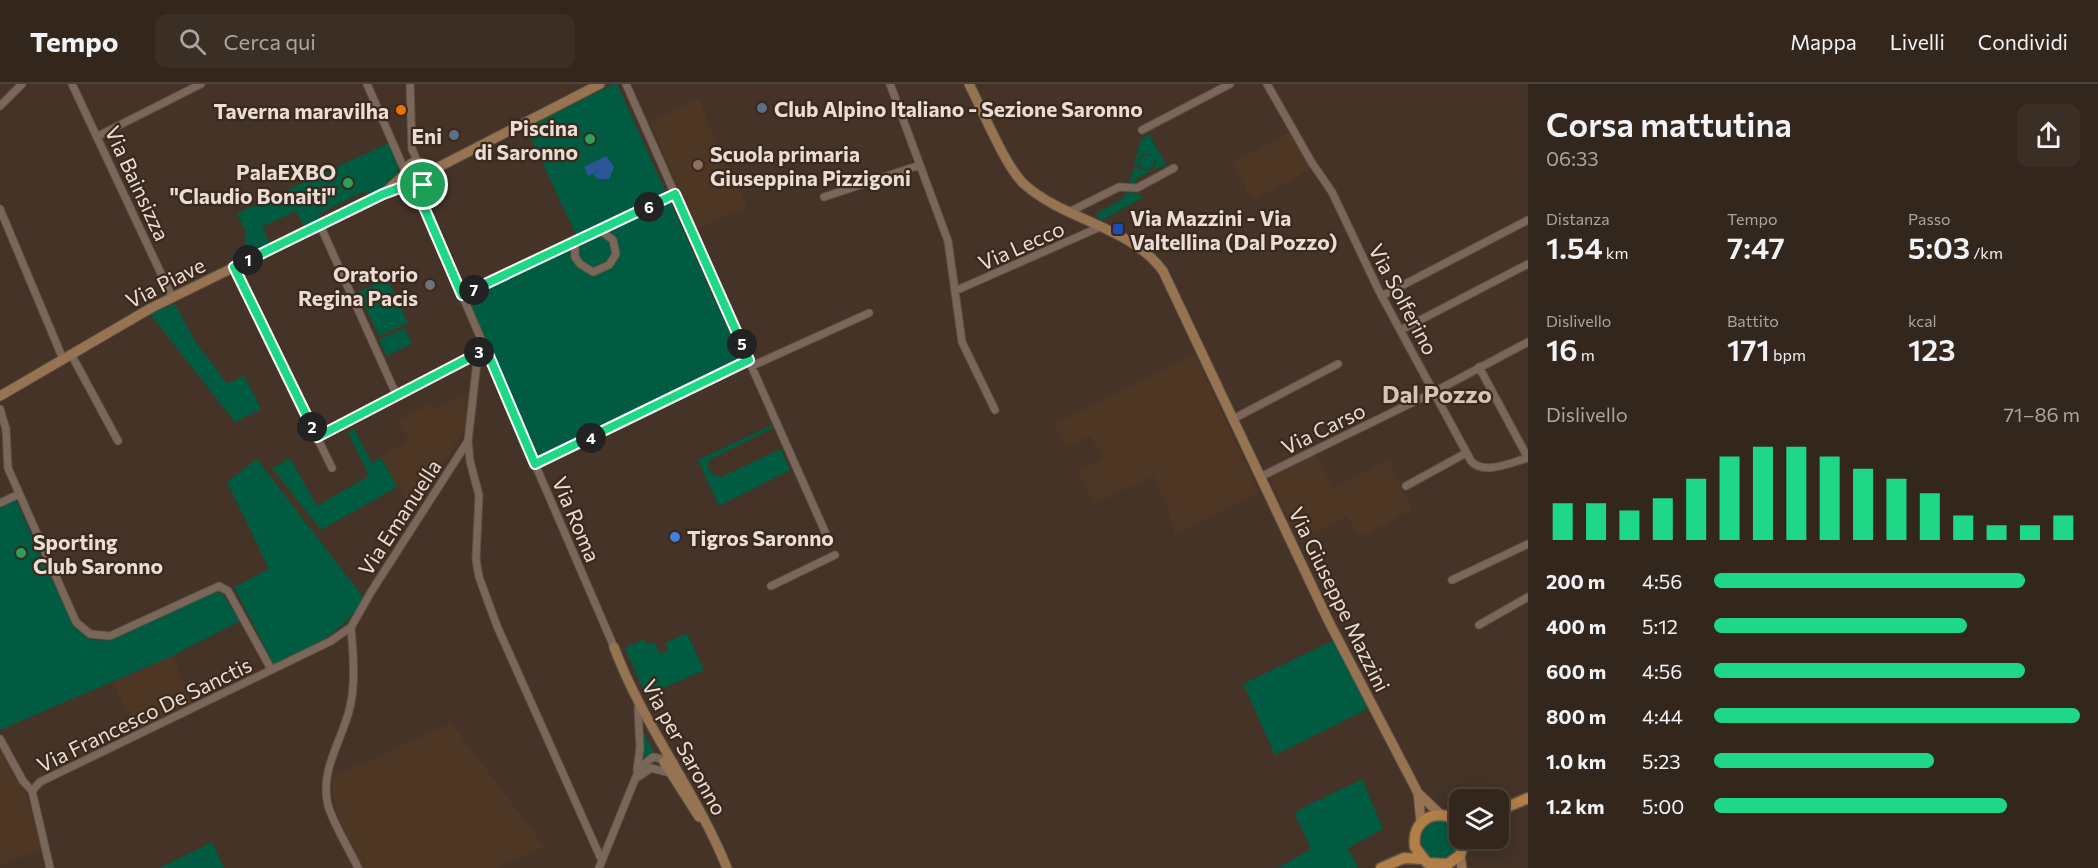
<!DOCTYPE html>
<html lang="it">
<meta charset="utf-8">
<style>
:root{--surface:#33261c;--page:#3b2e25;--text:#f1f3f6;--muted:#a9a5a3;--line:#4e433b;--accent:#1fd887}
body{margin:0;font-family:Commissioner,sans-serif;background:var(--page);color:var(--text);height:100vh;display:flex;flex-direction:column;font-size:22px;white-space:nowrap}
*{box-sizing:border-box;margin:0}
p{font-size:20px;color:var(--muted)}
.icon{flex:none;width:33px;height:33px;fill:none;stroke:currentColor;stroke-width:2;stroke-linecap:round;stroke-linejoin:round}
.map{position:relative;flex:1;overflow:hidden}
.sheet{display:flex;flex-direction:column;background:var(--surface);width:570px}
.sheet>*{flex:none}
.fabs{position:absolute;left:1449px;top:705px;display:grid;gap:12px}
.fabs a{display:grid;place-items:center;width:60px;height:60px;border-radius:12px;background:var(--surface);box-shadow:0 3px 15px #0003,0 0 0 2px var(--line);font-size:30px}
.pin{position:absolute;display:grid;place-items:center;width:51px;height:51px;color:#fff;margin:-26px;border:3px solid #fff;border-radius:50%;box-shadow:0 2px 6px #0007}
.km{position:absolute;width:30px;height:30px;margin:-15px;border-radius:50%;background:#222;color:#fff;font-size:16px;line-height:30px;text-align:center}
.round{display:grid;place-items:center;flex:none;width:63px;height:63px;border-radius:12px;background:var(--page)}
.headline{display:flex;align-items:center;justify-content:space-between;height:102px;padding:0 18px}
h1{font-size:33px;font-weight:600;line-height:45px}
.stats{display:grid;grid-template-columns:repeat(3,1fr);gap:9px;height:102px;padding:6px 18px}
.stats div{display:grid;align-content:center}
.stats b{font-size:30px;font-weight:600}
.stats small{font-size:16px;font-weight:400}
.stats p{font-size:16px}
.chart{height:168px;padding:12px 18px}
.chart p{display:flex;justify-content:space-between}
.chart svg{width:100%;height:108px;margin-top:6px;stroke:var(--accent);stroke-width:6}
ul{padding:0 18px;list-style:none;font-size:20px}
li{display:grid;grid-template-columns:96px 72px 1fr;align-items:center;height:45px}
li i{height:15px;border-radius:8px;background:var(--accent)}
header{display:flex;align-items:center;gap:36px;box-sizing:border-box;height:84px;padding:0 30px;background:var(--surface);border-bottom:2px solid var(--line)}
header strong{font-size:28px}
nav{display:flex;gap:33px;margin-inline-start:auto;font-size:21px}
.search{width:420px;height:54px;background:var(--page);display:flex;align-items:center;gap:15px;box-sizing:border-box;padding:0 21px;border-radius:12px;color:var(--muted);font-size:22px}
main{display:flex;flex:1;min-height:0}
.map>svg:first-child{display:block}
.built{fill:#4e3625}
.green{fill:#005b40}
.water{fill:#2c5796}
.lines{fill:none;stroke-linecap:round;stroke-linejoin:round}
.street-casing{stroke:#5f5146;stroke-width:9}
.secondary-casing{stroke:#5f5146;stroke-width:11}
.primary-casing{stroke:#5f5146;stroke-width:13}
.street{stroke:#7b6759;stroke-width:7}
.secondary{stroke:#967351;stroke-width:9}
.primary{stroke:#b27f48;stroke-width:10}
.route-casing{stroke:#fff;stroke-width:12}
.route{stroke:#1fd887;stroke-width:8}
.service-dot{fill:#5c6f8a;stroke:#3a291c;stroke-width:2}
.food-dot{fill:#e8710a;stroke:#3a291c;stroke-width:2}
.leisure-dot{fill:#2e9e5b;stroke:#3a291c;stroke-width:2}
.education-dot{fill:#8d6e63;stroke:#3a291c;stroke-width:2}
.transit-dot{fill:#1a4fb4;stroke:#3a291c;stroke-width:2}
.worship-dot{fill:#6b7280;stroke:#3a291c;stroke-width:2}
.shop-dot{fill:#3f7fe0;stroke:#3a291c;stroke-width:2}
.labels{text-anchor:middle;dominant-baseline:central;stroke-width:4.5;stroke-linejoin:round;paint-order:stroke}
.poi-label{font-size:21px;font-weight:bold;fill:#e9ddd5;stroke:#3a291c;text-anchor:start}
.street-label{font-size:21px;fill:#e9ddd5;stroke:#3a291c}
.quarter-label{font-size:24px;font-weight:bold;fill:#d9c3b3;stroke:#3a291c}
</style>
<header>
<strong>Tempo</strong>
<div class="search"><svg class="icon" aria-label="search" viewBox="0 0 24 24"><circle cx="10" cy="10" r="6"/><path d="M15 15l6 6"/></svg>Cerca qui</div>
<nav><a>Mappa</a><a>Livelli</a><a>Condividi</a></nav>
</header>
<main>
<div class="map">
<svg width="1528" height="784" viewBox="0 0 1528 784">
<rect width="100%" height="100%" fill="#443326"/>
<path class="built" d="M698,15L747,123L696,145L650,38Z
M1292,46L1312,79L1309,86L1253,117L1232,79Z
M1195,270L1259,408L1175,450L1168,426L1153,392L1094,420L1078,387L1102,375L1090,352L1066,363L1054,340Z
M470,307L466,343L414,428L397,403L381,373L409,357L398,336L431,319L434,325Z
M1314,368L1334,404L1388,375L1412,425L1361,453L1347,432L1299,459L1269,393Z
M172,572L194,620L135,646L113,598Z
M451,639L545,763L497,784H356L350,771L333,714L332,693Z
M0,657L28,713L41,765L0,782Z"/>
<path class="green" d="M614,0H617L740,271L737,277L544,373L535,368L468,214L570,166L576,151L526,44Z
M1148,49L1168,84L1166,85L1163,81L1153,87L1156,77L1147,69L1139,73V81L1134,80L1140,58Z
M391,58C405,92 401,97 368,112L365,107L319,130L321,135L304,143L296,127L262,143L270,159L250,168L245,158L246,148L237,129Z
M1140 78a7 7 0 1 1 14 0a7 7 0 1 1-14 0Z
M1134,83L1151,87L1134,96L1136,101H1129Z
M1128,107L1144,113L1100,137L1097,129L1124,114Z
M387,194L408,239L379,252L358,208Z
M175,220L195,257L227,300L244,292L261,325L235,338L150,230Z
M405,244L412,260L386,272L379,256Z
M772,341L773,344L709,376L708,385L712,390L721,393L781,365L790,386L719,422L698,376Z
M354,345L372,379L381,373L397,403L321,446L272,384L290,374L317,422L369,392L348,348Z
M257,375L364,514C343,550 310,564 274,581L234,503L269,485L227,398Z
M16,416C28,442 69,541 87,553C94,558 102,556 110,556L215,508L223,510L240,537L172,572L0,646V424Z
M687,549L704,586L646,612L625,564L644,555L647,560L654,558L660,570L668,566L665,559Z
M1334,556L1369,624L1275,671L1243,600Z
M643,647L655,670L641,678L642,648Z
M1362,695L1383,745L1348,764L1358,784H1278L1311,765L1294,728Z
M1420 756a20 20 0 1 1 40 0a20 20 0 1 1-40 0Z
M212,758L224,784H159Z"/>
<path class="water" d="M606,72L614,83L609,95H599L593,91L600,86L588,92L584,83Z"/>
<g class="lines">
<defs>
<path id="street" d="M72,0L172,213
M367,0L405,87
M410,0L412,65L417,77
M626,0L830,459
M890,0L948,157L962,258L995,326
M1267,0L1312,79L1332,108L1379,207L1471,377C1483,392 1512,378 1528,374
M0,22L22,0
M1142,46L1230,0
M98,52L201,0
M415,102L614,563
M824,113L920,81
M423,116V101
M0,125L63,275
M1069,128L1119,103L1137,104L1174,84
M320,141L396,310
M601,147L613,156L616,170L609,181L593,188L580,180L575,173V159Z
M601,147L675,110
M234,183L332,384
M955,207L1100,143
M462,211L575,159
M1382,212L1528,136
M1401,246L1528,180
M486,265L478,269L468,357L470,377L479,411L476,475L479,493L497,542L602,777
M71,270L118,357
M752,282L869,229
M1479,283L1528,374
M0,325L6,345L8,384L76,538L90,550L110,552L219,502L228,507L271,585
M1233,335L1338,280
M317,353L478,269
M535,380L749,276
M1260,393L1434,308L1528,258
M1406,402L1466,369
M0,419L19,410
M1452,496L1528,460
M771,502L835,471
M1479,541L1528,513
M351,543C353,569 356,597 350,623C343,655 319,686 328,721C334,742 349,764 358,784
M0,655L23,697L32,707L50,784
M637,686L640,664L638,624
M638,693L651,684L670,689
M32,707L40,698L331,557L351,543L371,508L468,357
M599,784L640,683L653,673L671,677"/>
<path id="secondary" d="M969,0C982,25 1005,82 1024,100C1065,137 1130,142 1163,187L1328,536L1418,709L1441,731
M405 90a12 12 0 1 1 24 0a12 12 0 1 1-24 0Z
M429,88L600,0
M0,312L151,224L383,110L405,90
M614,563C643,641 696,707 727,784
M664,678L699,733
M1418,709L1421,738
M1460,771L1462,784"/>
<path id="primary" d="M1498,727L1528,714
M1460,740L1447,732C1426,728 1412,742 1415,763L1427,779L1448,780L1460,771L1465,754
M1381,784L1404,774L1422,775"/>
</defs>
<use href="#street" class="street-casing"/>
<use href="#secondary" class="secondary-casing"/>
<use href="#primary" class="primary-casing"/>
<use href="#street" class="street"/>
<use href="#secondary" class="secondary"/>
<use href="#primary" class="primary"/>
</g>
<g class="lines">
<defs>
<path id="route" d="M410,100L423,101V121L462,211L675,110L749,276L535,380L486,265L317,353L234,183L383,110Z"/>
</defs>
<use href="#route" class="route-casing"/>
<use href="#route" class="route"/>
</g>
<g class="service-dot">
<circle cx="762" cy="24" r="6"/>
<circle cx="454" cy="51" r="6"/>
</g>
<circle class="food-dot" cx="401" cy="26" r="6"/>
<g class="leisure-dot">
<circle cx="590" cy="55" r="6"/>
<circle cx="348" cy="99" r="6"/>
<circle cx="21" cy="469" r="6"/>
</g>
<circle class="education-dot" cx="698" cy="81" r="6"/>
<rect class="transit-dot" x="1112" y="139" width="12" height="12" rx="3"/>
<circle class="worship-dot" cx="430" cy="201" r="6"/>
<circle class="shop-dot" cx="675" cy="453" r="6"/>
<g class="labels">
<g class="poi-label">
<text x="774" y="24">Club Alpino Italiano - Sezione Saronno</text>
<text x="389" y="26" text-anchor="end">Taverna maravilha</text>
<text x="578" y="43" text-anchor="end">Piscina<tspan x="578" dy="24">di Saronno</tspan></text>
<text x="442" y="51" text-anchor="end">Eni</text>
<text x="710" y="69">Scuola primaria<tspan x="710" dy="24">Giuseppina Pizzigoni</tspan></text>
<text x="336" y="87" text-anchor="end">PalaEXBO<tspan x="336" dy="24">"Claudio Bonaiti"</tspan></text>
<text x="1130" y="133">Via Mazzini - Via<tspan x="1130" dy="24">Valtellina (Dal Pozzo)</tspan></text>
<text x="418" y="189" text-anchor="end">Oratorio<tspan x="418" dy="24">Regina Pacis</tspan></text>
<text x="687" y="453">Tigros Saronno</text>
<text x="33" y="457">Sporting<tspan x="33" dy="24">Club Saronno</tspan></text>
</g>
<g class="street-label">
<text transform="translate(138 99) rotate(65)">Via Bainsizza</text>
<text transform="translate(1021 161) rotate(-24)">Via Lecco</text>
<text transform="translate(165 198) rotate(-27)">Via Piave</text>
<text transform="translate(1404 215) rotate(62)">Via Solferino</text>
<text transform="translate(1323 344) rotate(-26)">Via Carso</text>
<text transform="translate(399 433) rotate(-57)">Via Emanuella</text>
<text transform="translate(577 435) rotate(67)">Via Roma</text>
<text transform="translate(1340 515) rotate(64)">Via Giuseppe Mazzini</text>
<text transform="translate(144 630) rotate(-26)">Via Francesco De Sanctis</text>
<text transform="translate(685 663) rotate(61)">Via per Saronno</text>
</g>
<g class="quarter-label">
<text x="1437" y="309">Dal Pozzo</text>
</g>
</g>
</svg>
<div class="fabs">
<a><svg class="icon" aria-label="layers" viewBox="0 0 24 24"><path d="M12 4l9 5-9 5-9-5zM3 14l9 5 9-5"/></svg></a>
</div>
<div class="pin" style="left:423px;top:101px;background:#1e9e55"><svg class="icon" aria-label="arrive" viewBox="0 0 24 24"><path d="M6 21V4h12l-3 4 3 4H6"/></svg></div>
<b class="km" style="left:248px;top:176px">1</b>
<b class="km" style="left:312px;top:343px">2</b>
<b class="km" style="left:479px;top:268px">3</b>
<b class="km" style="left:591px;top:354px">4</b>
<b class="km" style="left:742px;top:260px">5</b>
<b class="km" style="left:649px;top:123px">6</b>
<b class="km" style="left:474px;top:206px">7</b>
</div>
<section class="sheet">
<div class="headline"><div><h1>Corsa mattutina</h1><p>06:33</p></div><a class="round"><svg class="icon" aria-label="share" viewBox="0 0 24 24"><path d="M12 15V3M7 8l5-5 5 5M5 13v7h14v-7"/></svg></a></div>
<div class="stats">
<div><p>Distanza</p><b>1.54<small> km</small></b></div>
<div><p>Tempo</p><b>7:47</b></div>
<div><p>Passo</p><b>5:03<small> /km</small></b></div>
</div>
<div class="stats">
<div><p>Dislivello</p><b>16<small> m</small></b></div>
<div><p>Battito</p><b>171<small> bpm</small></b></div>
<div><p>kcal</p><b>123</b></div>
</div>
<div class="chart"><p><span>Dislivello</span>71–86 m</p>
<svg viewBox="0 0 160 44" preserveAspectRatio="none"><path d="M5 44V29M15 44V29M25 44V32M35 44V27M45 44V19M55 44V10M65 44V6M75 44V6M85 44V10M95 44V15M105 44V19M115 44V25M125 44V34M135 44V38M145 44V38M155 44V34"/></svg>
</div>
<ul>
<li><b>200 m</b>4:56<i style="width:85%"></i></li>
<li><b>400 m</b>5:12<i style="width:69%"></i></li>
<li><b>600 m</b>4:56<i style="width:85%"></i></li>
<li><b>800 m</b>4:44<i style="width:100%"></i></li>
<li><b>1.0 km</b>5:23<i style="width:60%"></i></li>
<li><b>1.2 km</b>5:00<i style="width:80%"></i></li>
</ul>
</section>
</main>
